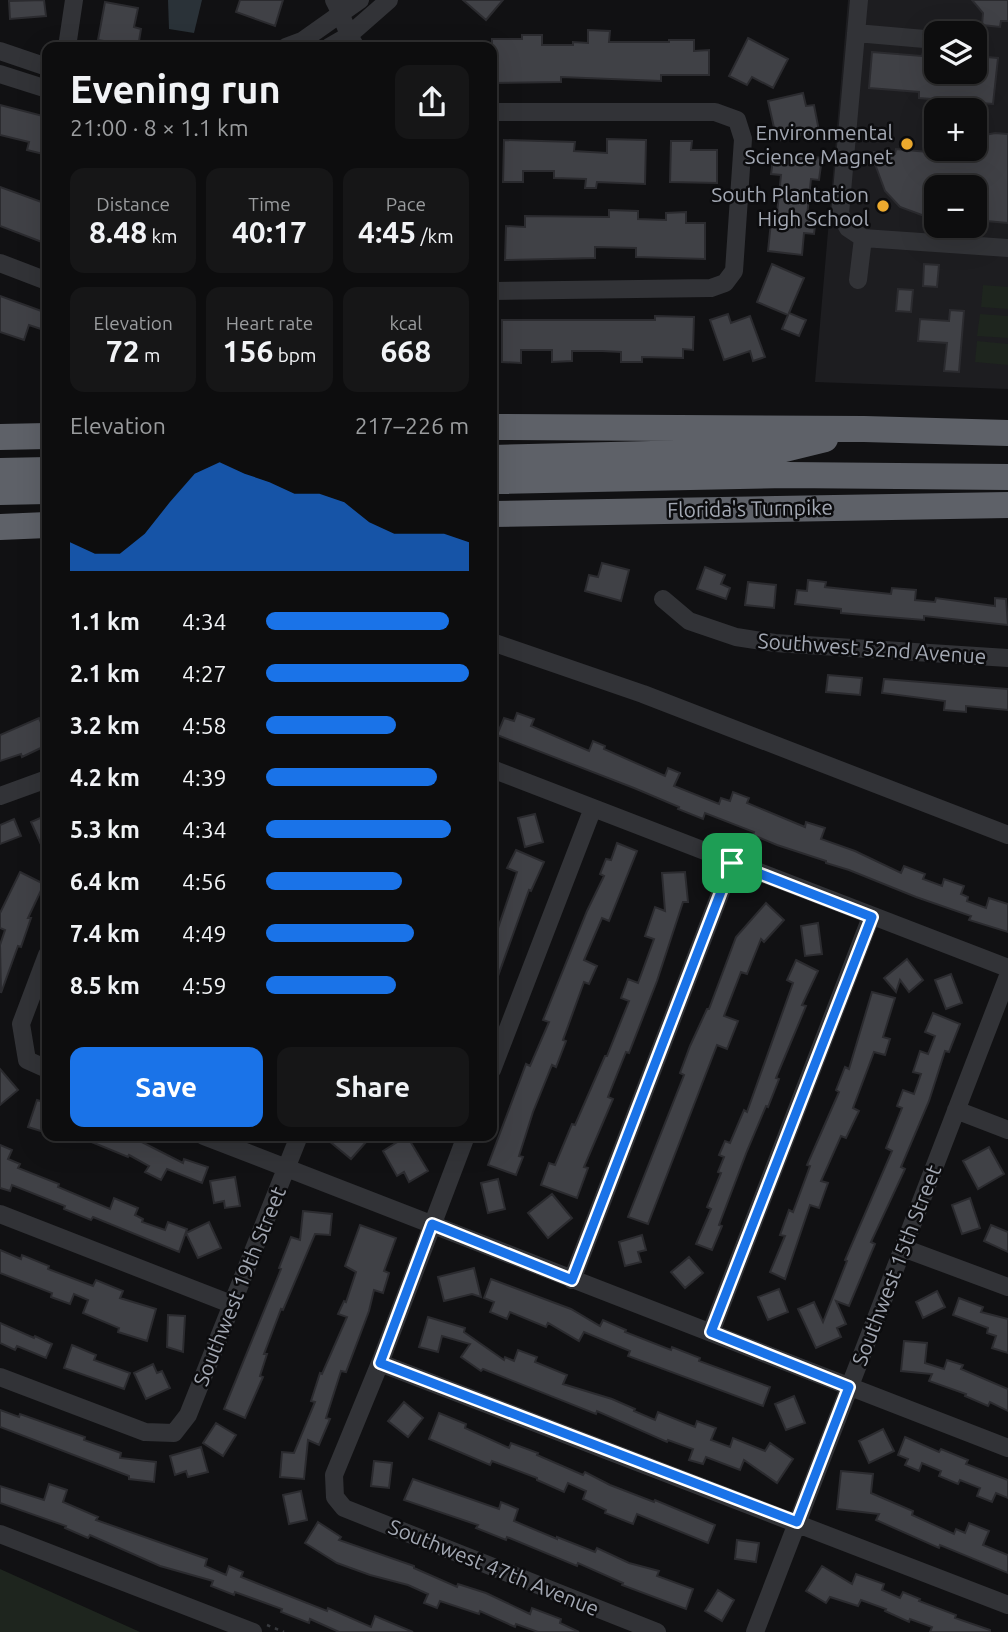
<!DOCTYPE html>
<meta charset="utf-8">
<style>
:root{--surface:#0d0d0e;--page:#161617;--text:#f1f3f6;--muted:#9a9c9e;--line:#2d2d2e;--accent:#1a73e8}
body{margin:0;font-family:Ubuntu,sans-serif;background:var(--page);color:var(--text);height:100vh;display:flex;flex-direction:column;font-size:26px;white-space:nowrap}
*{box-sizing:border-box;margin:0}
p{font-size:23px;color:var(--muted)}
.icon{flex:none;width:38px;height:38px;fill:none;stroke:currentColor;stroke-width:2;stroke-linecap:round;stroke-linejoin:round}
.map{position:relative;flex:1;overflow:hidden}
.drawer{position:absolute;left:42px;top:42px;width:455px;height:1099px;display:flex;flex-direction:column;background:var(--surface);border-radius:14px;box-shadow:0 7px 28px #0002,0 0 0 2px var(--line)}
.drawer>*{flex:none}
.tools{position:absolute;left:924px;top:21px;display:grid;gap:14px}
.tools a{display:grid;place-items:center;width:63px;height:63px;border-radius:14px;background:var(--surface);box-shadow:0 7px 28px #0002,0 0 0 2px var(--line);font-size:35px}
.pin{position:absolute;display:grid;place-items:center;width:60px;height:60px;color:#fff;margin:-30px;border-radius:14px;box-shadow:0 4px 10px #0006}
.round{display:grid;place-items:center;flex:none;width:74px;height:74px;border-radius:14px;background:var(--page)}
.head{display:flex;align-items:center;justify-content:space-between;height:119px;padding:0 28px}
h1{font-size:38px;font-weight:600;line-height:52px}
.metrics{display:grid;grid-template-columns:repeat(3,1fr);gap:10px;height:119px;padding:7px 28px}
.metrics div{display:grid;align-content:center;border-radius:14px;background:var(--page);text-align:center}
.metrics b{font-size:30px;font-weight:600}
.metrics small{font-size:19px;font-weight:400}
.metrics p{font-size:19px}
.chart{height:196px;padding:14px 28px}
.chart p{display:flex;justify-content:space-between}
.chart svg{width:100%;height:126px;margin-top:7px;fill:var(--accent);opacity:.7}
.action{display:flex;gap:14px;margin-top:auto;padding:14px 28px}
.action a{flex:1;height:80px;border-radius:14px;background:var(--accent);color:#fff;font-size:28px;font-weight:600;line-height:80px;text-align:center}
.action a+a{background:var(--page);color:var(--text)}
ul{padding:0 28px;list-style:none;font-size:23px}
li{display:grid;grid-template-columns:112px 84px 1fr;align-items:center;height:52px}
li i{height:18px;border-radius:9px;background:var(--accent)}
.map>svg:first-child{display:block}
.built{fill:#1d1d20;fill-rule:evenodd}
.green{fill:#1e251e}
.water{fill:#2a3238}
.building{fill:#404146;stroke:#2b2b2f;stroke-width:2}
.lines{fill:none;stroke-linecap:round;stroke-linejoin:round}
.path{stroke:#383a3e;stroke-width:2.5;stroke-dasharray:3.5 5;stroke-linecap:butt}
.minor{stroke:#323337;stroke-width:18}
.highway{stroke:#5e6168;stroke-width:26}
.route-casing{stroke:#fff;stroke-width:14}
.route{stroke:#1a73e8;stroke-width:9}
.poi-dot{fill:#edaa2e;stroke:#0c0c0e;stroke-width:2.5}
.labels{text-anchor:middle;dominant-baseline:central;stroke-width:5;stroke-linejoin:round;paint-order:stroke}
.poi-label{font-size:21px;fill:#a3a8b3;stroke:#0c0c0e;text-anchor:end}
.street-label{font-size:21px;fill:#a3a8b3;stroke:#0c0c0e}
</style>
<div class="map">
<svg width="1008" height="1632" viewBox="0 0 1008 1632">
<rect width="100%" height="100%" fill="#111113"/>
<path class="built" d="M848,0H1008V389L815,382ZM936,33H975V72H936ZM936,110H975V149H936ZM936,187H975V226H936Z"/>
<path class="green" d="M983,285L1008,287V309L981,307Z
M980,314L1008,316V338L977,336Z
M977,341L1008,344V365L975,362Z
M0,1569L140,1632H0Z"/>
<path class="water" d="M168,0H202L194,33L169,29Z"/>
<path class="building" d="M44,0L46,16L10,19L9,1Z
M240,0H283L275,26L236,12Z
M463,0H503L486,20Z
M972,0H1008V21H1001L1000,27L982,25L983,13Z
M105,2L138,8L134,27L141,29L138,47L98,40Z
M588,30L610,31L609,42H669V40H694V51L709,50V75H661V81L561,77V82L492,83V39H522V35H542V45H573V42L588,43Z
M748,38L788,59L773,88L752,77L747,85L729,76Z
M872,52L922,56L923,52L936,53V72H975V56L998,58L993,104L919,98V92L869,88Z
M803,93L806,106L814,105L819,131L777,141L768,101Z
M0,105L47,117V155L27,150L29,142L0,135Z
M995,133L1008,134V223L975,220V187H936V197H932L930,218L900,207L885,191L875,164L874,152L895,154L896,149L928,152L933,146L951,154V149H975V137Z
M607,139L646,140L645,184L597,182L596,188H585L586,179L554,178V171H523V182H503L504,140L575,142L574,151L607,153Z
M671,141H692L691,150H717V183L670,182Z
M774,153L822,158L819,180L811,179L807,216L816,217L814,234L804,233L802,255L768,251L772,212L777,213L781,175L771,174Z
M0,187L47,204V244L0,226Z
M609,210L638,211V219L666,220V213L686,212V223H705V259L636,257V248L595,247V258L505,260L506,226L525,227V216L609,217Z
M772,264L804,278L789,313L806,320L799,336L782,329L788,315L757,302Z
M924,264L939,265L937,287L923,286Z
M898,289L913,290L911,312L896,311Z
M0,296L47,313V331L29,325L24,340L0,332Z
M950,310L964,311L959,372L944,371L947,343L918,341L920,319L949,321Z
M728,314L731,323L750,316L765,357L753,361L750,351L724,360L710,320Z
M655,316L694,317L693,350L683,349V358L642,357V362H621V352L602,351H572V361L552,362V350H521V363L502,362V320H655Z
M602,563L629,570L621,601L585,591L589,575L598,577Z
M705,567L725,575L721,584L730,588L726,599L697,589Z
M808,580L826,582L825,587L891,594L892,588L916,590L915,600L935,602L936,598L995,606V598L1006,599L1008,625L924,616V620L875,616L841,613V609L795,604L797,590L807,591Z
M748,582L776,585L774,608L745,605Z
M828,675L862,678L860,695L826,692Z
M884,679L1008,689V710L966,706V712L944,710L945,701L882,693Z
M517,713L534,719L531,726L589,751L593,741L605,746L604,749L665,776L668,768L680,773L674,786L719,804L721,798L730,801L733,792L749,798L747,803L805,827L806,822L825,828L821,839L855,851L901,873L904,866L925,874L923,879L942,886L944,879L964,886L961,894L968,897L967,901L986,908L989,898L1008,904V932L969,920L971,916L916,897L849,870L826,863V861L777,845L753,835L754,832L705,813L703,819L678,809L679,807L634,788L497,735L504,718L514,721Z
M39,718L47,736V745L22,757L21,754L0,761V735Z
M535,814L543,842L525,847L518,818Z
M47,815V858L31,822Z
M14,819L21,836L0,844V825Z
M617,843L637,851L609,921L602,918L584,960L597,966L589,984L584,982L563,1040L566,1041L556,1067L552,1065L533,1112L519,1156L523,1157L516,1175L488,1165L526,1064L530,1066L549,1022L543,1020L587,911L604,876L600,874L606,859L611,860Z
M516,850L544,862L531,891L529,890L493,990L492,946L517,872L507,868Z
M20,872L44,884L28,918H31L21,947L18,946L1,993L0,945L5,930L0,928V913Z
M685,872L688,902H683L657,981L629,1053L626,1052L608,1097L613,1099L584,1167L588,1168L577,1198L541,1185L549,1163L555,1165L572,1124L575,1125L605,1056H607L629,1001L621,998L628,979L638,983L654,939L645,936L655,907L665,911L662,873Z
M766,903L784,920L764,942L761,939L747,974L741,972L724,1016L738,1021L727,1049L717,1045L648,1224L628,1217L684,1075L680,1073L690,1046L707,1009H709L736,937Z
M818,923L822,954L805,956L801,926Z
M907,959L923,980L909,992L900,980L896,992L884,978Z
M796,960L818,971L802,1005L806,1006L776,1078L779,1079L768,1107L766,1106L747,1151L719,1225L722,1226L712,1250L696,1244L711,1209L707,1207L721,1173L718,1172L724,1157L719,1155L725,1141L730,1143L744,1110L747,1112L793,983L787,980Z
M951,974L962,1003L946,1009L935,980Z
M872,992L895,998L883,1037L890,1039L885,1055L874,1052L853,1108L859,1111L846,1138L841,1136L821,1181L828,1183L819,1208L810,1205L785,1279L770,1272L785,1236L780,1235L789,1210L793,1212L810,1166L807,1165L839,1092L836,1090L845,1067L849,1069Z
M933,1013L960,1024L949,1052L945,1051L929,1101L901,1167L905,1169L871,1242L875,1244L849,1306L836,1301L846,1324L837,1328L841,1337L816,1348L798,1309L814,1302L823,1322L847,1261L845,1260L892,1151L886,1148L902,1108L897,1106L903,1090L914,1094L921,1074L913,1072L920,1051L928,1054L935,1036L925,1032Z
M0,1069L18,1090L0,1105Z
M37,1100L47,1103V1133L28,1127Z
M77,1136H130L183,1163L184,1159L208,1167L202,1183L167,1169L161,1180L145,1172L149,1166L129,1155L128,1157Z
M323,1136H359L366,1142L351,1159Z
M407,1136L428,1171L409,1182L404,1172L397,1176L383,1151Z
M0,1145L12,1150L8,1159L20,1164L18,1168L59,1184L58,1187L110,1209L114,1198L138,1208L135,1215L143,1219L142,1222L165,1230L168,1222L187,1229L179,1252L93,1217L91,1220L64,1209L65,1206L12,1185L10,1191L0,1188Z
M989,1147L1004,1174L978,1189L963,1161Z
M235,1177L240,1206L225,1208L224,1201L214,1203L210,1181Z
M498,1179L505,1209L488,1213L481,1183Z
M552,1194L572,1218L548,1238L528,1213Z
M970,1198L980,1228L962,1234L952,1205Z
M303,1211L332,1214L330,1235L315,1234L283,1310L281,1309L264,1354H267L260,1376L263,1377L245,1418L224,1409L281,1269L279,1268L291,1237L300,1240Z
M209,1222L221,1248L198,1258L186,1233Z
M360,1225L396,1238L384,1271L389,1273L383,1293L374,1290L369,1311L346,1372L341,1371L326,1418L330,1419L319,1445L308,1440L304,1479L280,1477L282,1452L294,1453L315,1402L311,1401L320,1373L322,1374L347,1317L338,1314L344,1301L346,1302L356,1272L345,1266Z
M991,1225L1008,1232V1252L984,1241Z
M642,1235L646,1250L638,1252L641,1262L625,1266L619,1242Z
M0,1250L21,1259L22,1255L49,1266L48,1269L93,1286L96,1280L123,1291L120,1298L156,1309L147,1341L118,1332L119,1328L83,1313L88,1300L74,1294L70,1304L51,1297L52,1293L0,1273Z
M689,1257L703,1273L685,1288L671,1272Z
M474,1268L481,1297L472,1294L444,1301L438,1277Z
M491,1279L571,1309L600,1326L603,1320L626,1330L625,1332L671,1350L672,1347L700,1358L699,1361L770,1387L763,1406L628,1356L630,1351L584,1332L579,1341L548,1323L546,1327L510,1312L507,1319L490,1312L494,1302L484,1298Z
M779,1289L788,1312L768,1320L758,1297Z
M937,1291L945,1307L923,1318L916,1302Z
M959,1298L983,1307L981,1312L1008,1319V1353L992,1348L996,1336L987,1333L988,1328L953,1315Z
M168,1315L185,1316L183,1352L167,1347Z
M428,1317L465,1328L464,1332L504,1360L505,1357L514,1361L518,1350L537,1357L535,1362L567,1375L563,1384L612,1399L635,1409L634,1411L655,1420L658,1412L695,1427L697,1421L716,1428L711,1440L730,1447L733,1438L765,1451L770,1443L793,1459L777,1483L744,1460L740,1470L706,1457L703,1464L689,1460L693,1449L668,1440L667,1442L597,1411L596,1414L483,1369L481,1371L461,1357L470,1344L442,1336L438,1352L419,1347Z
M0,1323L34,1338L35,1336L52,1344L46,1358L17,1346L15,1350L0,1343Z
M904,1341L927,1343L925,1363L944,1369L947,1360L963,1365L961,1369L1008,1389V1411L990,1402L988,1406L965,1396L966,1394L929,1381L932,1374L901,1371Z
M72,1345L96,1355L94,1360L130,1373L124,1389L64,1368Z
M153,1364L157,1373L162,1371L170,1388L146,1399L134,1373Z
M794,1396L805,1423L786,1430L775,1404Z
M404,1402L423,1418L408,1437L388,1421Z
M0,1410L19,1417L20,1414L85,1437L84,1440L121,1453L120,1458L156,1462L154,1482L129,1479V1476L0,1427Z
M439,1413L466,1424L465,1428L509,1448L511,1443L538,1453L537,1455L583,1475L585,1472L610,1485L654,1502L655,1500L715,1525L708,1543L637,1514L633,1524L605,1513L606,1510L583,1499L586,1491L568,1483L564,1492L537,1480V1478L492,1461L490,1465L429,1439Z
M216,1423L236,1435L223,1456L203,1443Z
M883,1429L894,1451L869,1463L859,1441Z
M905,1437L939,1452L941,1449L968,1460L966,1464L1008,1480V1498L996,1493L992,1502L977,1496L980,1488L960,1480L958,1484L939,1476L941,1471L922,1463L919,1471L905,1465L908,1459L898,1455Z
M201,1447L208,1472L188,1477L186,1471L175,1475L170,1456Z
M374,1461L392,1463L389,1488L371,1486Z
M841,1471L873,1474L871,1493L913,1511L912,1515L954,1534L956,1529L965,1533L969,1523L989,1531L983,1545L1008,1555V1573L940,1545L939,1548L876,1520L879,1514L837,1509Z
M413,1479L499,1509L501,1502L518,1509L514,1521L557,1539V1537L595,1552L597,1548L629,1563L659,1571L657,1576L693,1589L686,1609L622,1585L623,1583L578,1563L577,1566L507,1537L506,1540L476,1528L478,1525L404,1500Z
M49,1484L67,1490L63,1502L98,1517L96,1520L207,1559L205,1566L226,1575L229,1566L243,1572L241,1577L327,1611L328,1608L371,1627L375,1616L413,1632H339L310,1619L309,1623L281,1612L282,1609L235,1592L234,1595L211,1586L213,1581L160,1566L90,1535L88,1538L65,1528L66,1526L0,1503V1486L44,1500Z
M301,1491L307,1520L289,1524L283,1495Z
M318,1522L341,1537L339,1540L414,1566V1568L457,1587L458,1584L486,1593L530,1614L532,1608L561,1619L560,1623L579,1632H538L516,1624L515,1627L480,1611L479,1614L440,1601L437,1608L424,1603L428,1594L408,1585L370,1575L337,1563L305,1543Z
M737,1540L759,1543L756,1562L735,1559Z
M822,1566L852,1584L856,1574L884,1584L882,1590L900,1598L903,1592L920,1599L919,1601L956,1615L955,1618L990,1630V1632H930L932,1627L910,1619L909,1622L885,1611L886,1609L861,1600L858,1606L830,1597L826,1603L806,1591Z
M718,1590L734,1600L722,1621L705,1611Z"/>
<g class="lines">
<path class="path" d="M267,1625L284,1632"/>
<path class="minor" d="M334,0C343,16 346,33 356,47
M859,0L840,214L848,228L863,238L1008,248
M856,33L936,40
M67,47L74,0
M286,47L302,41L360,0
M329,47L348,36L389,0
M0,51L47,67
M0,74L47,89
M492,112H715L737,120L743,139L734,271L725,283L711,288L492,291
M0,263L47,281
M858,280L863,238
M663,599L689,621L736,637L775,643L1008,658
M492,642L643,694L1008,835
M492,769L1008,968
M0,796L47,779
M47,955L21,1024L27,1060L47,1069
M492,1070L593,808
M956,1110L1008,1130
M204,1136L1008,1448
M466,1136L380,1363L334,1475L335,1497L344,1508L657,1632
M0,1214L231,1304
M903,1248L1008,1287
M572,1280L732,863
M711,1332L871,917
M380,1363L1008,1605
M0,1377L145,1432L174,1433L188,1415L299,1136
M0,1534L253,1632
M755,1632L1008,976"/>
<path class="highway" d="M492,427L864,429L1008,433
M0,437L47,436
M492,458L776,451L825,439
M0,471L47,470
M492,481L787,475L1008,477
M0,492L47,491
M492,514L1008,505
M0,527L47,525"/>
</g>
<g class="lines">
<defs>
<path id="route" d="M732,863L872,917L711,1332L849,1387L797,1522L380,1363L432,1224L572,1280Z"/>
</defs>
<use href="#route" class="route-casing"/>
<use href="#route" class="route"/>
</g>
<g class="poi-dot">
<circle cx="907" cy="144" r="7"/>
<circle cx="883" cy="206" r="7"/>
</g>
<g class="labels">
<g class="poi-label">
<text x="893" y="132">Environmental<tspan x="893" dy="24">Science Magnet</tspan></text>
<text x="869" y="194">South Plantation<tspan x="869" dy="24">High School</tspan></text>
</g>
<g class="street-label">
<text transform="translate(750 508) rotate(-1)">Florida's Turnpike</text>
<text transform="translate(872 648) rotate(4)">Southwest 52nd Avenue</text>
<text transform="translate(896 1265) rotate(-69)">Southwest 15th Street</text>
<text transform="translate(239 1286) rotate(-68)">Southwest 19th Street</text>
<text transform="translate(494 1567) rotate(22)">Southwest 47th Avenue</text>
</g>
</g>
</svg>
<div class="tools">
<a><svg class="icon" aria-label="layers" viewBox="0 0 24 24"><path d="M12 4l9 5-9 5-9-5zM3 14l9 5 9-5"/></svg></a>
<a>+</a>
<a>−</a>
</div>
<div class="pin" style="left:732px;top:863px;background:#1e9e55"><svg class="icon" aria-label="arrive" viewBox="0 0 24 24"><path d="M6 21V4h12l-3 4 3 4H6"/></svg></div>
<section class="drawer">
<div class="head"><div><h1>Evening run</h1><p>21:00 · 8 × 1.1 km</p></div><a class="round"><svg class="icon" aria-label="share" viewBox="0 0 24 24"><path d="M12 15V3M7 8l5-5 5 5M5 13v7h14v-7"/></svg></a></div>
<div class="metrics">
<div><p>Distance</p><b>8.48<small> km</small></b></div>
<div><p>Time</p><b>40:17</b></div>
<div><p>Pace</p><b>4:45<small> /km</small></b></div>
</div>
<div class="metrics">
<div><p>Elevation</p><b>72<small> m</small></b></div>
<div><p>Heart rate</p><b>156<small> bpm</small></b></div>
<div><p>kcal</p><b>668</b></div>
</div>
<div class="chart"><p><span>Elevation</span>217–226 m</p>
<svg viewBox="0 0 160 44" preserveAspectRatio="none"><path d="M0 44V34L10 38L20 38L30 31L40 20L50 10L60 6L70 10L80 13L90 17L100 17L110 20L120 27L130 31L140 31L150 31L160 34V44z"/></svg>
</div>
<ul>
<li><b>1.1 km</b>4:34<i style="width:90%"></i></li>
<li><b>2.1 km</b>4:27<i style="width:100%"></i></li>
<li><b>3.2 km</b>4:58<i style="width:64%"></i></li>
<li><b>4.2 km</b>4:39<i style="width:84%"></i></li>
<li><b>5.3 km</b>4:34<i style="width:91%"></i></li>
<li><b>6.4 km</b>4:56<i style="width:67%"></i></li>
<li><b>7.4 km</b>4:49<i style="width:73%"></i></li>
<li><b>8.5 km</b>4:59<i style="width:64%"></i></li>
</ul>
<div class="action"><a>Save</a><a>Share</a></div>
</section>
</div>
